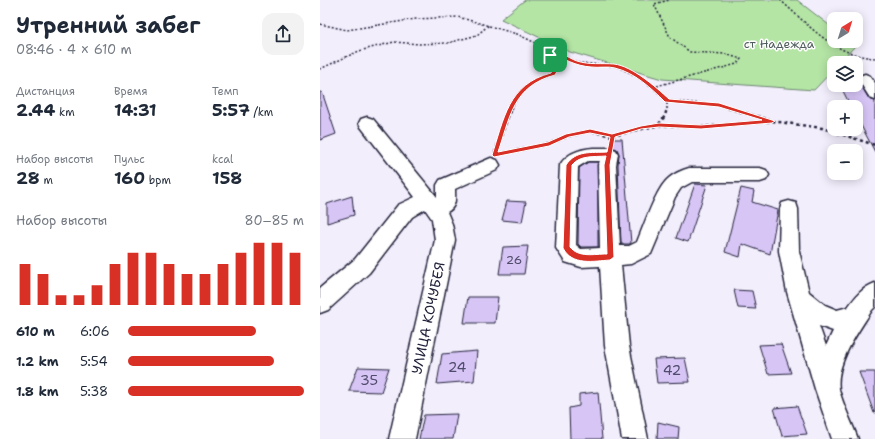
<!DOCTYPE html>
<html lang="ru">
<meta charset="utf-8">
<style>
:root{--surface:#fff;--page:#f2f2f3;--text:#1f2937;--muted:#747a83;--accent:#d93025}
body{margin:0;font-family:"Shantell Sans",sans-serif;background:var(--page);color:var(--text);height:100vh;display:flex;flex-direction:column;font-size:15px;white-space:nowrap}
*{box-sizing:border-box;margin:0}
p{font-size:13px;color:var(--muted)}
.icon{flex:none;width:22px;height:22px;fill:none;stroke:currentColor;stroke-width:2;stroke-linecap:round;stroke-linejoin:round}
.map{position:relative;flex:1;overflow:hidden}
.side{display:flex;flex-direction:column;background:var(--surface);width:320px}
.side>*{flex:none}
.needle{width:26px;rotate:38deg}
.buttons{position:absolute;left:507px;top:12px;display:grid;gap:8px}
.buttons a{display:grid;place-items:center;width:36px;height:36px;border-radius:8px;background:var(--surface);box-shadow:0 2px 10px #0003;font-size:20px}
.pin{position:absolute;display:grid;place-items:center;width:34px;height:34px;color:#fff;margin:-17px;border-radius:8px;box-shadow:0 2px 6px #0006}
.round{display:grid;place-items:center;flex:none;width:42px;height:42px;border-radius:12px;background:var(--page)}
.head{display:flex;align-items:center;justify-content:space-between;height:68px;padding:0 16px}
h1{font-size:22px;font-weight:700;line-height:30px}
.stats{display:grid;grid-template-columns:repeat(3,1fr);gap:6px;height:68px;padding:4px 16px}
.stats div{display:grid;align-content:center}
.stats b{font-size:17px;font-weight:700}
.stats small{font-size:11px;font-weight:400}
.stats p{font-size:11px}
.chart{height:112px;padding:8px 16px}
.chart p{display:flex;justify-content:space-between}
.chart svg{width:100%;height:72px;margin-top:4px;stroke:var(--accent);stroke-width:6}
ul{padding:0 16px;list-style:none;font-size:13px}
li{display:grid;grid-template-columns:64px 48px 1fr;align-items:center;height:30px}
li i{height:10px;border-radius:5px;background:var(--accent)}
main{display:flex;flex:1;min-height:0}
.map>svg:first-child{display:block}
.green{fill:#b4e5a5;stroke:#6b8470}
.building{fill:#d7c5f6;stroke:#22223b}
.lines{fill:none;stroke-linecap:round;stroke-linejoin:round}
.minor-casing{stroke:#22223b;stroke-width:3}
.path-far1{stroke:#22223b;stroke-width:1.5;stroke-dasharray:2 2;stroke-linecap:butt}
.path{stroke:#22223b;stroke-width:2.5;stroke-dasharray:3 3;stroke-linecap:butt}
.minor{fill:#fff;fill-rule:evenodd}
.route{fill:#d93025;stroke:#fff;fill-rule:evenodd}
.labels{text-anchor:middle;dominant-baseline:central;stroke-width:3;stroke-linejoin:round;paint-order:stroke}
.far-park-label{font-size:12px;fill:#4e5c5b;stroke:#fff}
.number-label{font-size:12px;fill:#4f4b6a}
.street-label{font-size:14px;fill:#22223b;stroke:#fff}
.near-number-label{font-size:14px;fill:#4f4b6a}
</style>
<main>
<section class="side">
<div class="head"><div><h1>Утренний забег</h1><p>08:46 · 4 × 610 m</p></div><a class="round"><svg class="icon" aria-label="share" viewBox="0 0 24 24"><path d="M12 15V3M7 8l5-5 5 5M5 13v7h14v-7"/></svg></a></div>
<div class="stats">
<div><p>Дистанция</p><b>2.44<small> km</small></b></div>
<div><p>Время</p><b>14:31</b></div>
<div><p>Темп</p><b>5:57<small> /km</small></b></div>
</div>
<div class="stats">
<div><p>Набор высоты</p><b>28<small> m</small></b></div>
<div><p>Пульс</p><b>160<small> bpm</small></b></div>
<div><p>kcal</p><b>158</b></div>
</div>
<div class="chart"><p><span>Набор высоты</span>80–85 m</p>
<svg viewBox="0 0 160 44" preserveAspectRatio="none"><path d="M5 44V19M15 44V25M25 44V38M35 44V38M45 44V32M55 44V19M65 44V12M75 44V12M85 44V19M95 44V25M105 44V25M115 44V19M125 44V12M135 44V6M145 44V6M155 44V12"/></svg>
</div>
<ul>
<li><b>610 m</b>6:06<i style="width:73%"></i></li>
<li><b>1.2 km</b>5:54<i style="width:83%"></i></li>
<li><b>1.8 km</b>5:38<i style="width:100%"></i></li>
</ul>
</section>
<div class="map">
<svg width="555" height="439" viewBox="0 0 555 439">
<rect width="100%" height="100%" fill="#f3eefc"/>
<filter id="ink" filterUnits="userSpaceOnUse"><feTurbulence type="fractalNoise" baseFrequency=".025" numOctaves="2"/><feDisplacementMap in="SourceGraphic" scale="8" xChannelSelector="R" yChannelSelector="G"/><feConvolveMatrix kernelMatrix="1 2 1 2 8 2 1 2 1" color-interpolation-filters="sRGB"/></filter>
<g filter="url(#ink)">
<path class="green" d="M205,0H477L514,29V41H529L535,46L519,63H514V69L494,90L342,79L250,52L181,19Z"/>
<path class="building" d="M536,77L549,99L555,101V152L536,116V107H531L520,85H536Z
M0,92H2L16,134L0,140Z
M292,139H302L311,243L309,244H301L298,165L299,154L297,149L292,147Z
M268,162H278V247H261L258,244L259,168Z
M375,184L387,185L368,242L356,238Z
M421,188L434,191L432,202L458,210L450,254L422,244L420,257L405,252Z
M32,196L34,215L7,223V204Z
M187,201L206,202L202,222L182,220Z
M208,246L204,274H179L183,247Z
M414,290L432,291L436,309L418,308Z
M148,297H178L175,323H144Z
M461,344L471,373L448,374L439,345Z
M157,351L154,381L117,384L122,354Z
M365,358L370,382L337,383L334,359Z
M38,367L69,368L61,392L29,391Z
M539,372H555V413H554Z
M278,392L282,439H250L249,408L259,406V394Z
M477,406L487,434L462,436L454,408Z
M137,414L133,439H99L104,415Z
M338,422L359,427L358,439H337Z"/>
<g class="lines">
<defs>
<path id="minor" d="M545,74L550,76L555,83V100L550,98L538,79L540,76Z
M47,117L53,119L117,197V185L120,180L171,158L177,160L180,165L177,170L135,189C135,198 137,207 127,212L132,224L135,240L95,439H69L115,240L112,219L105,209L92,217L49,273L8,310L0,313V288L35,259L78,205L95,197L41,127L39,123L41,119Z
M273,148H290L296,150L298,154L296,165L300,246H309L317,242C324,226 336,188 349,178C355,173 362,170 369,168H440L446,170L449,175L446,180L440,182H372L361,188L355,197L331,254L311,264L301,265L309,346L328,439H302L285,346L280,266L261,267L245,262L236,248L240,165C247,153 260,149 273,148ZM268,161H280L278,165L280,248L261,249L256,245L258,167Z
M469,201L476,203L478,209L479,251L489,292L505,305L517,310L528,307C536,296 542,288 555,283V307L552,310C539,331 515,363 519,389C522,403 533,425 538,439H512L495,389L467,292L459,251L460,209L462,203ZM499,326L513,331L506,346Z"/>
</defs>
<use href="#minor" class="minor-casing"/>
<path class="path-far1" d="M460,0C490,26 513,55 555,58
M0,24L27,30L96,19L138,17L197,34L257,63L296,66L315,75L333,87L347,101
M0,69L39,51L74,42L99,44L128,43L157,35L169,25
M333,87L417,64L421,59L405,54L370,52L350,37L334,4L350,0
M191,109C197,96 207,85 220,79C231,74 232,75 239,64L230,55L227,48
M347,109V101L399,105L411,109"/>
<path class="path" d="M408,108L450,120
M339,124L345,116L347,108
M292,136L339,125L381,127L452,121L502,128L555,145
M175,153L191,108
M179,154L229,144L248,136L270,131L292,136V142"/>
<use href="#minor" class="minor"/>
</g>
</g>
<path class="route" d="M226,47C233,47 248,58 257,61C269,65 282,63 294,64C312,66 336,87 349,99L399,103L455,121L452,123L381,129L339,127L321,129L295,137L290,165L294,257L290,260C274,261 252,266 243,248L246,165C256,150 271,153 287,152L290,137L270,133L249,137L229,146L174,157L172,155C184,119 188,84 231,73L236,64L227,55ZM231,52C243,59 256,66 271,67C279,68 288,66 295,68C315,73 331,88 345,102L399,107L442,120L381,125L339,123L321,126L292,134L270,129L246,134L228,142L178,152C190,117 193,86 235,75L241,64ZM286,156L284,165L287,254C274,254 259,258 250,247L252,165C260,155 274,157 286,156Z"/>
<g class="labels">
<g class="far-park-label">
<text x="459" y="44">ст Надежда</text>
</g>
<g class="number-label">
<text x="194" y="260">26</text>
</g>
<g class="street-label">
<text transform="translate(108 318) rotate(-78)">УЛИЦА КОЧУБЕЯ</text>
</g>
<g class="near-number-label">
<text x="137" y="367">24</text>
<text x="352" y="370">42</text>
<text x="49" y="380">35</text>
</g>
</g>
</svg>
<div class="buttons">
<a><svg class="needle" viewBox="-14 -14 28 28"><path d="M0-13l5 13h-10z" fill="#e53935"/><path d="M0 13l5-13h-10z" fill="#747a83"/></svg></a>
<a><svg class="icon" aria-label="layers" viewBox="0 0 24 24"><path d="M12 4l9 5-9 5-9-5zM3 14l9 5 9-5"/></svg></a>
<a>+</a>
<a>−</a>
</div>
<div class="pin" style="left:230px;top:55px;background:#1e9e55"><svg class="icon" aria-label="arrive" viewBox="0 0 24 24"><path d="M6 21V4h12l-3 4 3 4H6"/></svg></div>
</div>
</main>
